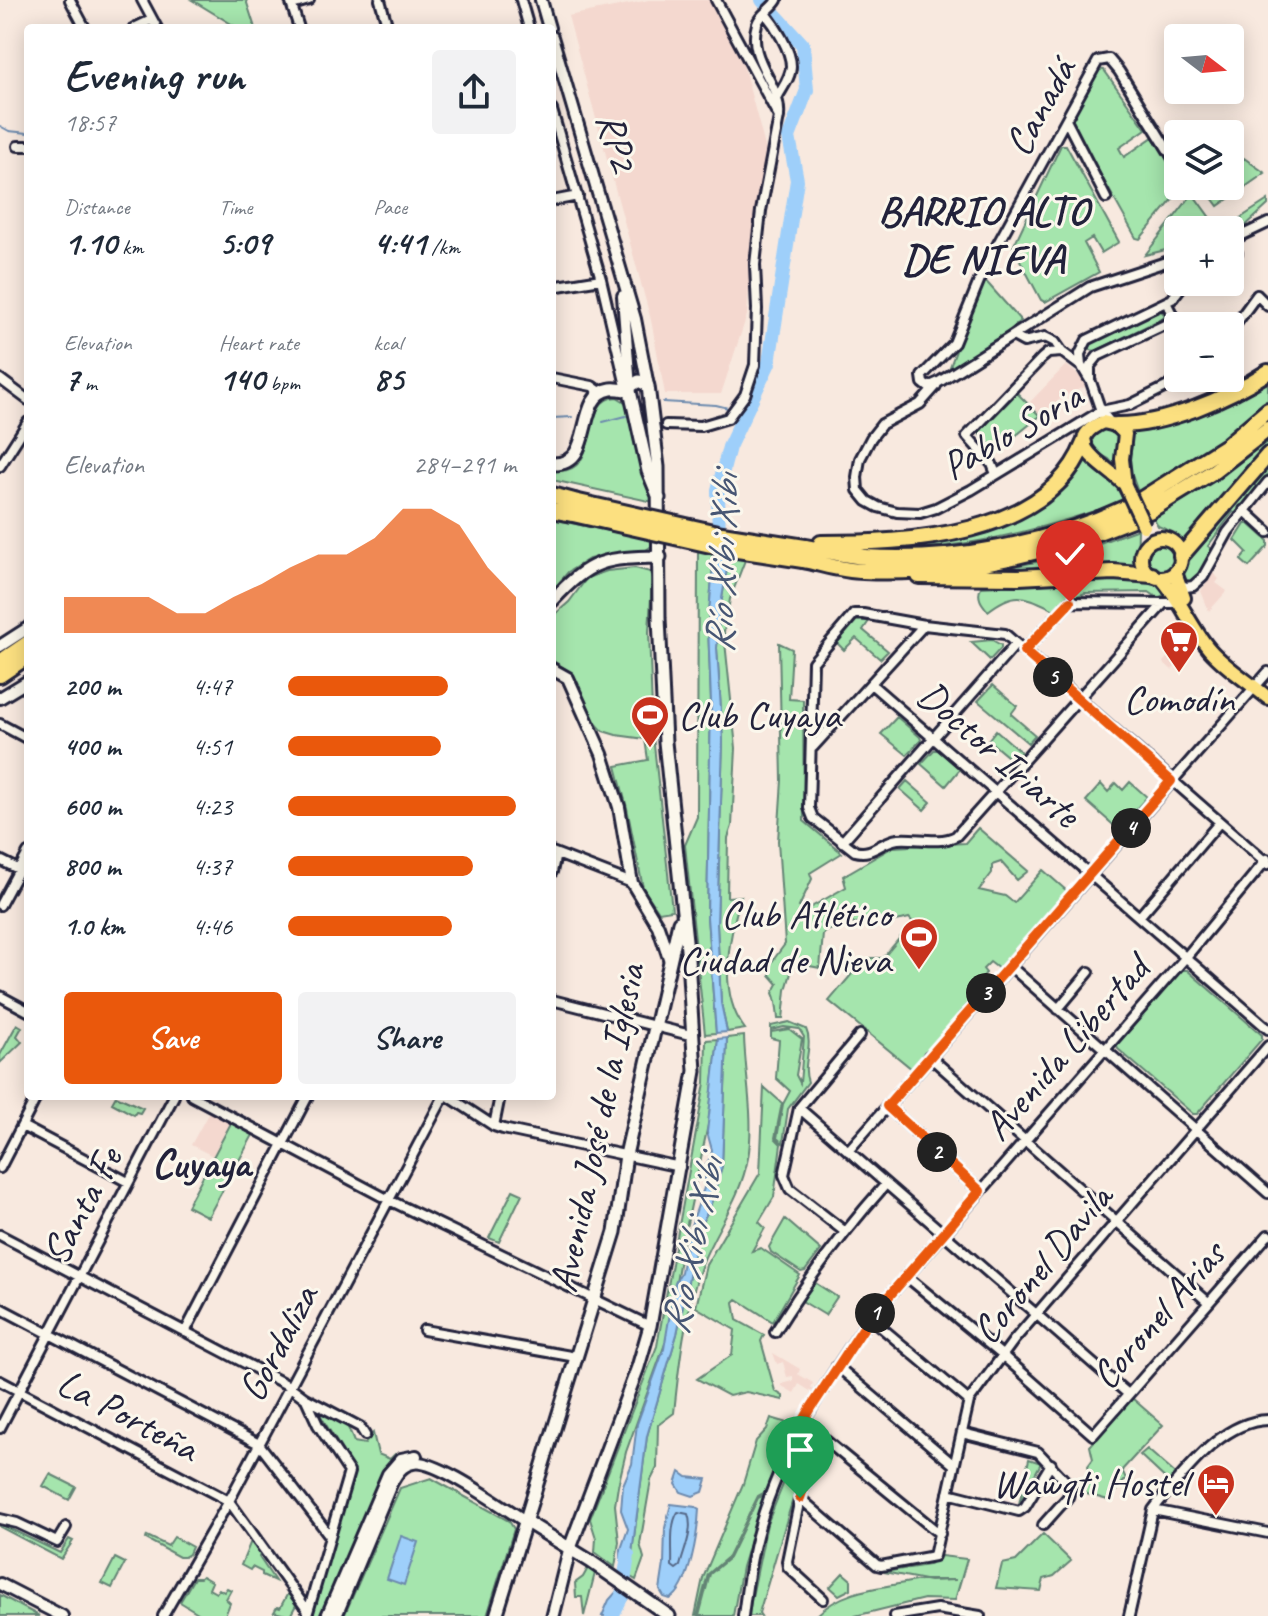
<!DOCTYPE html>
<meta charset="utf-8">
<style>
:root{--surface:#fff;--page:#f2f2f3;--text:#1f2937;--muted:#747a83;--accent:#ea580c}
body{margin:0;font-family:Caveat,sans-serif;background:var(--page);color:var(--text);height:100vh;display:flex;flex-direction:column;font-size:30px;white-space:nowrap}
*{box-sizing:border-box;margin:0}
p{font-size:26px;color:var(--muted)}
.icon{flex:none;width:44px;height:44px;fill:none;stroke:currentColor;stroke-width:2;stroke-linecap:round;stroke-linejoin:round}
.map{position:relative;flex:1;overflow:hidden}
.details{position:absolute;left:24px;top:24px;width:532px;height:1076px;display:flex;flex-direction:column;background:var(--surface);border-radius:8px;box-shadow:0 4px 20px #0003}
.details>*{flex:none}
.needle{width:52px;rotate:106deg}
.buttons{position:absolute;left:1164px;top:24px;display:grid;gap:16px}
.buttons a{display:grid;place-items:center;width:80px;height:80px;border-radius:8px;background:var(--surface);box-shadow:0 4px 20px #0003;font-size:40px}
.pin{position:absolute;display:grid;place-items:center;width:68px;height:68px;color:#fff;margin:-82px -34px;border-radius:50% 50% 50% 0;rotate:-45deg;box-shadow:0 0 8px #0007}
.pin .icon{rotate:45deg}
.km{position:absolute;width:40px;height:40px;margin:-20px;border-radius:50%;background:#222;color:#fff;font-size:22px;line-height:40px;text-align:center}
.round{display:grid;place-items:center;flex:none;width:84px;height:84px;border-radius:8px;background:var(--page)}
.overview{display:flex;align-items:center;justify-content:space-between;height:136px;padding:0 40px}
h1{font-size:44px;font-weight:600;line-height:60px}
.metrics{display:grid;grid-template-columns:repeat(3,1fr);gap:12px;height:136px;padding:8px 40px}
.metrics div{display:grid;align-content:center}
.metrics b{font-size:34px;font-weight:600}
.metrics small{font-size:22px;font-weight:400}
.metrics p{font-size:22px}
.chart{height:224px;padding:16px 40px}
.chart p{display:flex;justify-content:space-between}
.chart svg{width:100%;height:144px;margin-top:8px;fill:var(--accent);opacity:.7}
.primary-button{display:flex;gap:16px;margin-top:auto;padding:16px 40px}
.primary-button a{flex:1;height:92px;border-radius:8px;background:var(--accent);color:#fff;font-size:32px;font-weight:600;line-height:92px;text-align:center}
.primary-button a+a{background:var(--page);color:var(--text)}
ul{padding:0 40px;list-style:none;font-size:26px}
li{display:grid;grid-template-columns:128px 96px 1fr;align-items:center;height:60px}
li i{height:20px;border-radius:10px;background:var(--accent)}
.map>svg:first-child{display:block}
.built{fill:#f4d8cf}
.green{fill:#a5e5ad;stroke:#648474;stroke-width:2}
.water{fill:#9ecffa;stroke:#6c8aae;stroke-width:2}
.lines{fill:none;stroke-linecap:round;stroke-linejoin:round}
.shore{stroke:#546787;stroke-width:2}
.stream{stroke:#6c8aae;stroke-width:2}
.river{stroke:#9ecffa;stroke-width:14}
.minor-casing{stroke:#22223b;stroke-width:14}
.tertiary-casing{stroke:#22223b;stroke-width:16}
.secondary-casing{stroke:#22223b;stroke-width:17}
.primary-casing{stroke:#22223b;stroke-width:18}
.motorway-casing{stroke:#22223b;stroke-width:20}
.minor{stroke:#fbf7ec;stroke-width:8}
.tertiary{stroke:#fbf7ec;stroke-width:10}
.secondary{stroke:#fbf7ec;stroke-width:11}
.primary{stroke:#fce080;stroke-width:12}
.motorway{stroke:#fce080;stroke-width:14}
.primary-bridge-casing{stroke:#22223b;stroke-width:18;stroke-linecap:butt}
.motorway-bridge-casing{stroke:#22223b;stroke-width:20;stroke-linecap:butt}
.primary-bridge{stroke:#fce080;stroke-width:12}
.motorway-bridge{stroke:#fce080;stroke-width:14}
.route-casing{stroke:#fff;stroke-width:16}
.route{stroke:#ea580c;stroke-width:10}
.labels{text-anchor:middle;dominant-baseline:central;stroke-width:6;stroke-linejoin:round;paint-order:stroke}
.street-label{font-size:40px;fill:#22223b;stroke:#fbf7ec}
.poi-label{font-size:40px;fill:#22223b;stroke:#fbf7ec;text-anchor:end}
.neighbourhood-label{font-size:42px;font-weight:bold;fill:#22223b;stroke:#fbf7ec}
.water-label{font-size:42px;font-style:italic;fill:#475674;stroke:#fbf7ec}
</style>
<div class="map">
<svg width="1268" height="1616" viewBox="0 0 1268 1616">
<rect width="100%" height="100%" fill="#f8e9df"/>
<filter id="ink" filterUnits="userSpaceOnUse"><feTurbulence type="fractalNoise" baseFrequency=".0125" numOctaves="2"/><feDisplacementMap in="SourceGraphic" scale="16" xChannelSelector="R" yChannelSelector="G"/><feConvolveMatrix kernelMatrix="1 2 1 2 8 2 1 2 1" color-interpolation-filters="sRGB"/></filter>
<g filter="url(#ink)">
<path class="built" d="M649,0H713L740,53L766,150L753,233L747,315L721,394H665L651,320L568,16Z
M1066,365L1082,378L1085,387L1065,395L1040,416L1028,404Z
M1213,573L1219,579L1216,583L1227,591L1209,611L1201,591Z
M1190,633L1196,642L1172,670L1163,662Z
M209,1112L231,1123L213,1156L191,1145Z
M773,1353L800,1369L798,1374L813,1383L811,1388L816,1391L815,1394L799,1384L794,1393L782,1386V1384L793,1381V1376L787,1377L783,1362L777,1364Z"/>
<path class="green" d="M192,0H246L255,28H238Z
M1097,69L1104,70L1146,129L1119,148L1124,157L1153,137L1178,173V186H1184L1140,239L1136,238L1073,125V119Z
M1061,145H1066L1119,242L1101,253L1092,238L1084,243L1099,272L1045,302L1041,300L1013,247Z
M1244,158L1265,173L1218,206L1204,187L1230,186V168Z
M1191,196L1195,197L1216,226L1212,230H1178V247L1145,255Z
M1268,200V205L1242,229L1230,234V230H1222Z
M983,278L1021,321L944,383Z
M1159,309L1165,315L1163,318L1096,351L1090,350L1089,344Z
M1268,376V402L1238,428L1138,492L1128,464L1132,446L1129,428Z
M1017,393L1040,416L997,451L980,435V431Z
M617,397L625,402L653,502L552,480V470C605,480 577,397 617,397Z
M1104,427L1116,432L1120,437L1116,457L1119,471L1109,459L1091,449L1090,437Z
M1268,440V445L1200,520L1185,544L1175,533L1158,526L1154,518L1213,482Z
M1084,456L1089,465L1110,475L1124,501C1056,525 985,545 913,549C899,550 883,551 870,548C911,546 973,545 1009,521C1035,502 1059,478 1084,456Z
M1268,464V474L1236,514L1233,512L1208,546L1213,550L1193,582L1186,580L1183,575L1189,554Z
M552,519L652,540L653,545L646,550L589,559L568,572L552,591Z
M1245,524H1249L1268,541V546L1249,567L1241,560L1247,552L1235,540Z
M1138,529L1137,568L1099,565L992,571L1064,556Z
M1148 557a14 14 0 1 1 28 0a14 14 0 1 1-28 0Z
M698,550L714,553L708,626L711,702L707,917L716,1033L705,1034L685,845L697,817Z
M729,557L745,560L730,599L724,632L736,748L732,826L728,838L727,897L741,896C729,937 717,993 745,1029L727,1032L721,1003L717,924L723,741L717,648L719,616Z
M635,568L650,572L652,579L649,632L653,736L672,910L659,912L643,888L627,808L616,766L648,760L645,739L616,735L603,731L593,720L573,674L552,660V617L569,602L587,578L607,571Z
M1113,576C1132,578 1153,575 1165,590V594L1158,598L1149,592L1085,593L1065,601L1055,610C1025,596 1016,589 988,611C982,604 976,597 981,587L1060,583Z
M856,621H869L863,630L888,651L880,659L856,638L844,650L837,643Z
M992,640L1001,645V648L990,660L971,642Z
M779,643L792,649L789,699L803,700L804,821L842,853L810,873L812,879L799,907L806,910L846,887L843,876L893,847L965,843L978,828L1028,871L1017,880L1001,862L992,865V873L979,890L1005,896L1014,903L1043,870L1067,891L999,969L990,962L983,969L986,973L967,994L973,999L912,1069L829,1001L862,962L865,963L869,958H883L913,922L909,918C880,927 849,916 823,934L820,968L794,963L786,990L783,1019H778C777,1010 777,1001 773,993L778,984L770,975L771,963L785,944L778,841L782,780Z
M993,685L1017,706L1011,714L1035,735L1028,743L978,701Z
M897,717L920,737L921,740L907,755L881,734Z
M996,730L1021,752L1013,761L988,740Z
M934,750H938L960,769L946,786L921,764Z
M907,781L931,802L924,810L900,789Z
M1130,782L1147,797L1118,829L1086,801L1101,784L1108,792L1116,783L1123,790Z
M1182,970H1187L1262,1035V1039L1197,1114H1193L1118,1049L1117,1045Z
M789,1022L806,1029C814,1046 801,1064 808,1082L788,1109L783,1143L777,1138L783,1104L790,1091L776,1078L779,1040L771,1038V1032L789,1029L802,1039L796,1075L800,1083L804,1037L799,1029L784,1027L771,1030V1026Z
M17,1024L22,1027L17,1036L22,1042L0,1063V1055Z
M744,1036C745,1076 755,1118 748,1158C740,1200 717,1226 702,1264C685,1311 679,1364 674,1413L658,1425L657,1468L651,1480L640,1544L644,1558L636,1580L629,1576L647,1436L677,1334L699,1228L710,1207L722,1166L727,1038Z
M718,1039L708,1125L681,1252L667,1338L626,1452L618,1486L615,1505L619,1542L615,1567L595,1552L596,1538L590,1519L657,1346L705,1083L706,1040Z
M764,1087L782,1103L775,1138L781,1144L774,1197L759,1222L765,1228L752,1251L761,1248L800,1275L773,1322L737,1299L734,1302L737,1320L764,1335L761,1341L775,1391L783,1396V1400L746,1392L729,1396L697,1379L732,1355L735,1330L696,1307L706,1265L760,1173Z
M116,1096L143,1108L140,1113L136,1112L134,1115L112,1103Z
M231,1123L253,1135L208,1217L187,1206Z
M513,1190L522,1194L499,1242L489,1238Z
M785,1219L821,1250L805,1271L801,1272L771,1252L769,1247Z
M814,1282L837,1297L825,1315L802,1301Z
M1132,1398L1163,1425L1122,1470L1126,1479L1108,1500L1076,1491L1092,1478L1088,1466L1093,1459L1090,1446Z
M321,1410L347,1425L354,1442L365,1444L373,1433L378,1454L390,1459L395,1454L399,1456L383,1469L323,1616H311L353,1475C347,1452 329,1433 319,1412Z
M771,1418L791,1424L786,1437L784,1438L787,1440L765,1492L758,1496L728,1557L708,1574L697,1616H695L703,1578L743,1484L756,1441L767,1429Z
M810,1432L811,1438L759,1613L761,1616H748L767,1524L799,1445Z
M1147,1449L1178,1476L1171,1484L1140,1455Z
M1029,1459L1041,1463L1019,1504Z
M50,1474L76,1487L69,1500L43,1486Z
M431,1478L509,1521L514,1529L487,1616H344L400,1488Z
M764,1495L742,1567L733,1616H699L710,1574L729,1558L758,1498Z
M0,1524L60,1553L69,1539L73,1541L61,1559L0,1527Z
M1043,1534L1071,1561L1054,1576L1044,1579L1041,1591L996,1588L1002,1564L1016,1561Z
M147,1536L168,1546L174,1537L192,1547L189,1554L184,1557H179L146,1539Z
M251,1541L260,1554L259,1557L275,1581L262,1575V1572L252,1567L250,1570L241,1565Z
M941,1556L967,1559L955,1600L924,1599L855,1616H816C843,1588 883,1588 920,1580H956L930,1581L884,1572L928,1565Z
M115,1558L125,1563L112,1588L102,1583Z
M588,1568L595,1573L584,1616L582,1597H576L575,1583L583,1577Z
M843,1573L851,1580V1589L839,1595L830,1587Z
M202,1576L212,1582L209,1589L216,1593L219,1589L224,1592L227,1588L231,1590L226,1599L230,1603L225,1616H203L180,1602L194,1578H200Z
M288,1593L296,1605L290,1616L274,1612L277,1607L280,1608Z
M0,1595L39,1616H0Z"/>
<path class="water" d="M714,553L729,557L719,616L717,648L723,741L717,924L721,1003L727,1032L716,1033L707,917L711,702L708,626Z
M727,1038L722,1166L710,1207L699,1228L677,1334L647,1436L629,1576L621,1571V1549L628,1529L621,1510L623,1485L632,1464L637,1424L664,1349L675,1283L681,1272L688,1234L705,1185V1166L710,1158L712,1150L707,1132L718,1039Z
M680,1472L687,1477L707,1479L703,1492L693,1496L681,1492L676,1484Z
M671,1504L696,1507L699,1509C698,1530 690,1589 670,1599L664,1597L660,1590L664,1564L665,1528Z
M401,1536L418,1542L404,1585L387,1579Z
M618,1590L629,1597L614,1616H602L609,1600Z"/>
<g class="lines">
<path class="shore" d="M678,1512L688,1514C694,1530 684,1550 680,1566L676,1569L672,1566C673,1549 669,1526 678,1512Z"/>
<path class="stream" d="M0,126L9,131L28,133
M663,402L716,405L728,408
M739,412L743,416
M552,418L572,417
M603,422L626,416"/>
<path class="river" d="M719,544L718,490L729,447L769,363L797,180L789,137L807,90L803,45L762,0
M612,1616L622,1596L628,1555"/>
<defs>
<path id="minor" d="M70,0L85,28
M142,0L157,28
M290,0L299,28
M380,0L388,28
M521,0L529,28
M777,0C772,9 760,14 757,24C746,60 782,84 779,116
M292,5L309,0
M765,13C775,25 791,50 791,66C791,77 783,87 778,96
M134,28L151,20
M552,110L601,279L626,386
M1066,120L1106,198
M18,146H28
M1174,160L1119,71L1109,59L1098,61L984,269L954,343L922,376L923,383L928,387L939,382L1090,287L1178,258
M552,201L578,196
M1230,241L1268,223
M1230,254L1237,253
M552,287L601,279
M1230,332L1257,295L1268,306
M1013,336L1024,342L1045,337L1055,342L1062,352L1082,367L1091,382L1101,411L1110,422
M1081,366L1080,354L1087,340L1172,299L1185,282
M552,378L592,386L602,393
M0,379L28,400
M1090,380V366L1098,356L1175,320L1166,302
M936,386L920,404L882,424L871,438L860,459L857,477L858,490L867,501L878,507L897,512L920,513L936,508L971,490L1101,411L1130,405L1184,378
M666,425L701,426L728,418L745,395L755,365L757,309L755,265L761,211L779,117L716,0
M0,466L28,422
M996,474L992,464L967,436L1042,358L1048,353L1062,352
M1244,510L1268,532
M1180,584L1186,587L1193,586L1203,577L1228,532L1268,482
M1177,598L1172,603H1164L956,836C938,845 917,837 898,839C881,841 873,856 855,851L813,818L809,808L813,662L854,614H863L924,625L1005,634L1268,864
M1024,651L1070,602L1164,603
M871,684L1268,1029
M0,724L28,739
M813,747L924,625
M842,842L1016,644
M552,852L632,883
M0,860L28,874
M552,872L556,854
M0,905L28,853
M1139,917L1219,823
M1010,966L1268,1193
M0,996L28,1011
M552,1000L694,1036
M1058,1009L1089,972
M929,1056L1208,1302
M192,1096L389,1200L650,1326
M448,1096L494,1126L503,1129L680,1167
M887,1106L980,1191
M799,1108L1128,1394
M22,1126L128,1182
M494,1126L500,1096
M848,1151L1268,672
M0,1168L37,1096
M844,1231L790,1189L784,1175L799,1108L860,1035
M0,1235L289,1386L305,1398L360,1427L365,1435
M906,1276L1002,1355L1093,1435L1268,1235
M0,1308L259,1444L330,1536
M870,1318L969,1401
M424,1330L576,1357
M185,1332L308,1096
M775,1332C808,1279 844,1231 886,1184
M837,1366L954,1465
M0,1381L229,1501L308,1611
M306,1399L318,1425L349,1472L308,1612
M803,1422L940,1534
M0,1428L174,1096
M962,1433L1038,1452L1071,1487L1068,1497L1043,1525
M821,1435L800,1498L787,1561L788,1567L823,1599
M948,1493L1019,1511L1025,1507L1051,1464
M800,1498L877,1565L881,1566L934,1556L969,1401L1014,1340L1268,1046
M1153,1510L1268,1533
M0,1519L17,1523L57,1542L66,1527
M163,1616L229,1501L444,1096
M743,1616C747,1585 751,1555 760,1525C782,1449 825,1383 870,1318L1186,957L1267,859
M894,1616L937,1609L980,1616
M1129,1616L1153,1510L1159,1502C1187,1470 1222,1421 1268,1420"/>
<path id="tertiary" d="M541,0L549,28
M552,37L635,319L648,386
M623,296L630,388
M0,646L28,628
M552,669L568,678L602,754L619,807L632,883L658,926L670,961
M0,698L28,681
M0,1584L62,1616
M327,1616L388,1474L401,1459L416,1456
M336,1616L391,1484C396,1475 401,1465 413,1463C435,1458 504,1508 525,1521"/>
<path id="secondary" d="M552,464C597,466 573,395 611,389C617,388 624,390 630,391
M552,601C591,559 604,558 660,557
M525,1521L590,1561L669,1616
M496,1616L615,1232L626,1155L679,922
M553,1616L570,1548L638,1367L650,1326L695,1071L688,959L665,742L659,618L658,467L648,386L639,381L631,386L630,391L648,471L659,498"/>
<path id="primary" d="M1103,422L1116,425L1125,434L1122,459L1125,485C1109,467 1056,443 1103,422Z
M1141 558a20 20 0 1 1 40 0a20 20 0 1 1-40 0Z
M1175,572L1184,598
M1161,578C1181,600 1191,628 1210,650C1227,669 1249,682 1268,698"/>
<path id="motorway" d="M1116,425C1164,426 1228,398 1268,372
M552,495L574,501
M1142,499L1226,446L1268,410
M552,510L573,514
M1149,511L1214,471L1268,429
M821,543C906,543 1047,538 1084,443
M805,547C825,550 845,556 865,557C954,563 1046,544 1127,507
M1181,556L1268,455
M803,560C823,564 843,571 863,571C955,575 1047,554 1132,519
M919,576L1019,577L1113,572L1152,575
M0,662L28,643
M0,675L28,656"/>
</defs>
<use href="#minor" class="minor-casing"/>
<use href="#tertiary" class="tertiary-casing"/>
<use href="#secondary" class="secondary-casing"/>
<use href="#primary" class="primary-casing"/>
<use href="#motorway" class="motorway-casing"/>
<use href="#minor" class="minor"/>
<use href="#tertiary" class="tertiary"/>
<use href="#secondary" class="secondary"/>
<use href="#primary" class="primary"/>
<use href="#motorway" class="motorway"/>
<defs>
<path id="primary-bridge" d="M1125,485L1144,526"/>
<path id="motorway-bridge" d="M574,501L722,534L805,547
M573,514L724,548L803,560"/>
</defs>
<use href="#primary-bridge" class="primary-bridge-casing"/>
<use href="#motorway-bridge" class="motorway-bridge-casing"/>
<use href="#primary-bridge" class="primary-bridge"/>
<use href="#motorway-bridge" class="motorway-bridge"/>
</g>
</g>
<g class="lines" filter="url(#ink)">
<defs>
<path id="route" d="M800,1498L821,1435L803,1422L811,1408L870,1318L980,1191L887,1106L1171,781L1024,651L1070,602"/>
</defs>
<use href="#route" class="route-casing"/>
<use href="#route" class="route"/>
</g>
<defs>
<symbol id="supermarket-pin" viewBox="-11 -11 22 30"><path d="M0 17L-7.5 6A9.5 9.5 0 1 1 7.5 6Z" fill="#c8321e" stroke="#fbf7ec"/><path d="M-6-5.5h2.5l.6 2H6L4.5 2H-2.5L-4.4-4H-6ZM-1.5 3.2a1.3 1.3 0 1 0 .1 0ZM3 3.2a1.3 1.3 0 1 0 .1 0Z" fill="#fff"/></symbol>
<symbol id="stadium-pin" viewBox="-11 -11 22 30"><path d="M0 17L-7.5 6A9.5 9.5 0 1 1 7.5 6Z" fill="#c8321e" stroke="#fbf7ec"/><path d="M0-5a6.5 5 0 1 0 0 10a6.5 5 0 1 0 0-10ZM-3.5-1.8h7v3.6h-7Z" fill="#fff"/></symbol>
<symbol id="hotel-pin" viewBox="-11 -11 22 30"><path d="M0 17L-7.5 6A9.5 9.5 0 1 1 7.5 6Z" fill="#c8321e" stroke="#fbf7ec"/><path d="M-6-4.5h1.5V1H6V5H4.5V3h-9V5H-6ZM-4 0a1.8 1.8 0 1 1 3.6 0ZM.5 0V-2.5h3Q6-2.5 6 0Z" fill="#fff"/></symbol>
</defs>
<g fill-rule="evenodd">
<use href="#supermarket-pin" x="1157" y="618" width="44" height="60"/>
<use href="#stadium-pin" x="628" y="693" width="44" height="60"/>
<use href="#stadium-pin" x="897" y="915" width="44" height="60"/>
<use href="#hotel-pin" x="1194" y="1461" width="44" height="60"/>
</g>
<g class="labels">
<g class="street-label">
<text transform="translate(1040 107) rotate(-61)">Canadá</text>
<text transform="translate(617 142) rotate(74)">RP2</text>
<text transform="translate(1012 431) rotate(-30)">Pablo Soria</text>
<text transform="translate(999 754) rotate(41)">Doctor Iriarte</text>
<text transform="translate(1066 1048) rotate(-49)">Avenida Libertad</text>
<text transform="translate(597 1128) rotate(-78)">Avenida José de la Iglesia</text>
<text transform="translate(82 1206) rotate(-62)">Santa Fe</text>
<text transform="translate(1042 1264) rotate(-50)">Coronel Davila</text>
<text transform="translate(1158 1315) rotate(-49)">Coronel Arias</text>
<text transform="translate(278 1343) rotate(-62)">Gordaliza</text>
<text transform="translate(128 1415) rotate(28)">La Porteña</text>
</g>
<g class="poi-label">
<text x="1179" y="699" text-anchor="middle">Comodín</text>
<text x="678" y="715" text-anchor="start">Club Cuyaya</text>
<text x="891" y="914">Club Atlético<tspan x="891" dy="46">Ciudad de Nieva</tspan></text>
<text x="1188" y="1483">Wawqti Hostel</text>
</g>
<g class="neighbourhood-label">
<text x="983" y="211">BARRIO ALTO<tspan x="983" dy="48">DE NIEVA</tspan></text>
<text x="201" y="1163">Cuyaya</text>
</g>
<g class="water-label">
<text transform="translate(722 564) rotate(-88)">Río Xibi Xibi</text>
<text transform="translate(692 1246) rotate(-78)">Río Xibi Xibi</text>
</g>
</g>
</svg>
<div class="buttons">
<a><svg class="needle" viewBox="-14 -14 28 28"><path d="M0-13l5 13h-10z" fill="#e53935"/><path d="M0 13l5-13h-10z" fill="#747a83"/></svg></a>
<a><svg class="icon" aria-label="layers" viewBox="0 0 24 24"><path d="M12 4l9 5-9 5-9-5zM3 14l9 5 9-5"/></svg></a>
<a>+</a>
<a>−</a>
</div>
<div class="pin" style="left:800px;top:1498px;background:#1e9e55"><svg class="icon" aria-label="arrive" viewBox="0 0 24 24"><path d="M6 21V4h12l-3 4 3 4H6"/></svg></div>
<div class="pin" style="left:1070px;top:602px;background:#d93025"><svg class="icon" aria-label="check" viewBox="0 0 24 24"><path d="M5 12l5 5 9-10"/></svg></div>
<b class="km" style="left:875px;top:1313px">1</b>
<b class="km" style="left:937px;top:1152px">2</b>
<b class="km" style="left:986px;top:993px">3</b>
<b class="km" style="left:1131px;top:828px">4</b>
<b class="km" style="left:1053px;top:677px">5</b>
<section class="details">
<div class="overview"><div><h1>Evening run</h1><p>18:57</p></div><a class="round"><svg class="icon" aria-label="share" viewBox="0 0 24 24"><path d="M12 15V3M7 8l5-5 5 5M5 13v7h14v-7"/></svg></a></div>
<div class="metrics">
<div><p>Distance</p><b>1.10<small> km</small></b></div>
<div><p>Time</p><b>5:09</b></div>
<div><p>Pace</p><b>4:41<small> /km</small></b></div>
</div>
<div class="metrics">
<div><p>Elevation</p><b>7<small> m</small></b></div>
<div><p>Heart rate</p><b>140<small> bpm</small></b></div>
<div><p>kcal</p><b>85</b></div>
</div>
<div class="chart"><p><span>Elevation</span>284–291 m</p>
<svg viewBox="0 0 160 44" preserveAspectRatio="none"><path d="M0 44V33L10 33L20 33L30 33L40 38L50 38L60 33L70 29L80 24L90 20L100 20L110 15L120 6L130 6L140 11L150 24L160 33V44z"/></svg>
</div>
<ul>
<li><b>200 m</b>4:47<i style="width:70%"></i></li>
<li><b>400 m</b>4:51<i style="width:67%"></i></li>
<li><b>600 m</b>4:23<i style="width:100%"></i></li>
<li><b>800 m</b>4:37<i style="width:81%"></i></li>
<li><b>1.0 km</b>4:46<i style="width:72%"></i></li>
</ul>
<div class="primary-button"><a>Save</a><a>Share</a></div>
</section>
</div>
